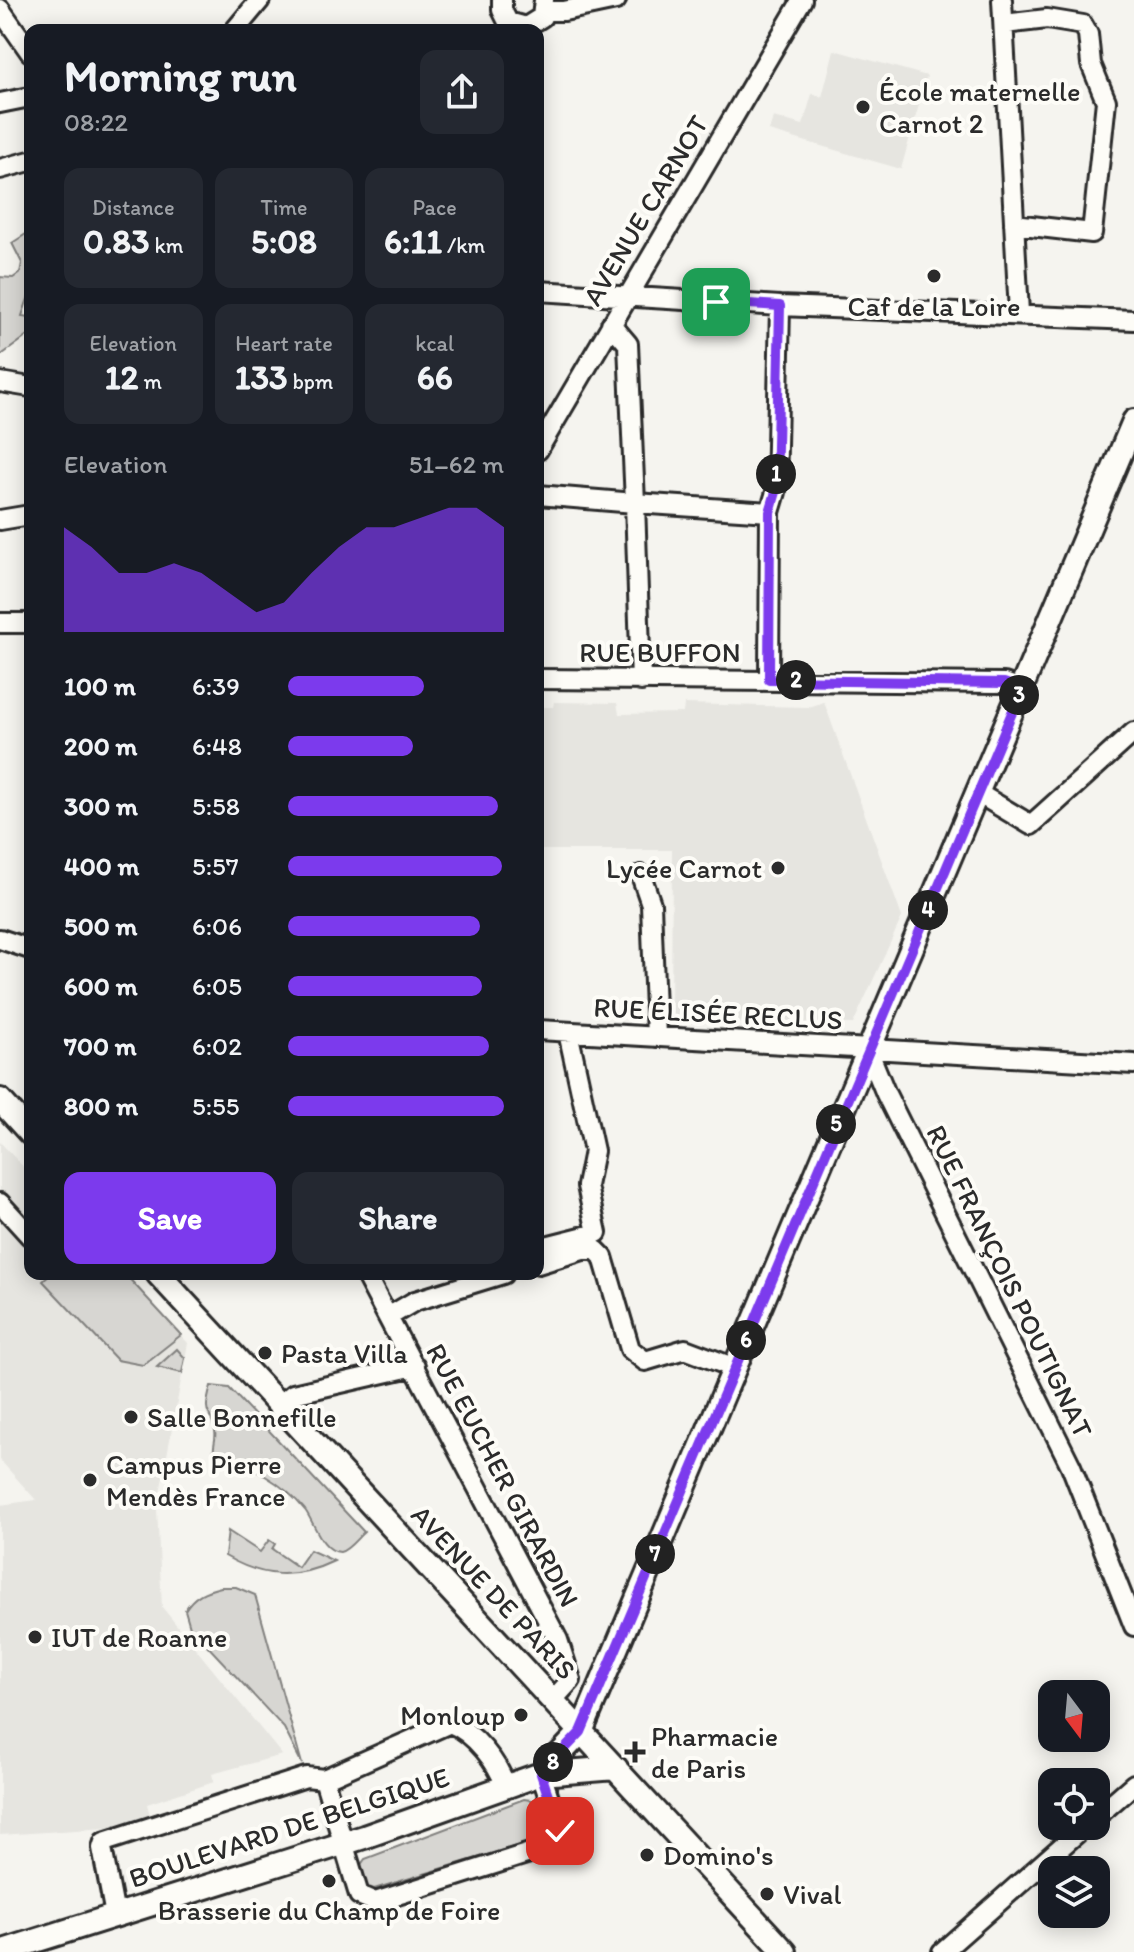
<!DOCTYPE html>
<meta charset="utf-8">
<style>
:root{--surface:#171b24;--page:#242831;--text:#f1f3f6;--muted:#9ea1a6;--accent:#7c3aed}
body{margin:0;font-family:Itim,sans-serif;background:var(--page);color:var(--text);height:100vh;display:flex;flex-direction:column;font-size:30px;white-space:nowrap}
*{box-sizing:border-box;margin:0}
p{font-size:26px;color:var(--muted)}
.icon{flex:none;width:44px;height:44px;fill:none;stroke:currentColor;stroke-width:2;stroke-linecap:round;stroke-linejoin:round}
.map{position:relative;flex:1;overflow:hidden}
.side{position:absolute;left:24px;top:24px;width:520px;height:1256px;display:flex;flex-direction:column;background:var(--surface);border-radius:16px;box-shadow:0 4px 20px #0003}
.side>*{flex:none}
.needle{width:52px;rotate:164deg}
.fabs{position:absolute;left:1038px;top:1680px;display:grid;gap:16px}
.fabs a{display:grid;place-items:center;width:72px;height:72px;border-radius:16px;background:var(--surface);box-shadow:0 4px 20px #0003;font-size:40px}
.pin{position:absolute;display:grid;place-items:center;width:68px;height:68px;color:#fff;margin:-34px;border-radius:16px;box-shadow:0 4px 12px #0006}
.km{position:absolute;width:40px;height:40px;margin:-20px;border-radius:50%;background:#222;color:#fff;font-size:22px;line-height:40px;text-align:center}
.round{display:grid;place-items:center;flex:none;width:84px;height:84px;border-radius:16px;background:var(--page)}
.summary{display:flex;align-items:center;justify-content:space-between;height:136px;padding:0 40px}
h1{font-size:44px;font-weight:800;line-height:60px}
.metrics{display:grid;grid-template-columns:repeat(3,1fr);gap:12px;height:136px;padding:8px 40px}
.metrics div{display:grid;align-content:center;border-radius:16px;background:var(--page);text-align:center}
.metrics b{font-size:34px;font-weight:800}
.metrics small{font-size:22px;font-weight:400}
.metrics p{font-size:22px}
.chart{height:224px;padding:16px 40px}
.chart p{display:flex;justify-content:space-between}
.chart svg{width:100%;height:144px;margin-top:8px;fill:var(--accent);opacity:.7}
.cta{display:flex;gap:16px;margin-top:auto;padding:16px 40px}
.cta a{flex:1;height:92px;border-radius:16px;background:var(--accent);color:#fff;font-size:32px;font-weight:800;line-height:92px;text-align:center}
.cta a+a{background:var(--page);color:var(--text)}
ul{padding:0 40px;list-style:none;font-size:26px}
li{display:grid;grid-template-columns:128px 96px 1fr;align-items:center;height:60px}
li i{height:20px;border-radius:10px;background:var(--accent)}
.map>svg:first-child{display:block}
.built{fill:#e6e5e0}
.green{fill:#d7d6d2;stroke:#81807e;stroke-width:2}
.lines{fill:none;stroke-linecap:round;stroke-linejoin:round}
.minor-casing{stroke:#2b2b2b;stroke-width:24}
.major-casing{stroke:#2b2b2b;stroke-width:28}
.minor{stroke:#fdfcf7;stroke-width:18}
.major{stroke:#fdfcf7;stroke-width:22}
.route-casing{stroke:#fff;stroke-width:16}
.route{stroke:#7c3aed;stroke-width:10}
.poi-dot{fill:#2b2b2b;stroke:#fdfcf7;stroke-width:3}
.labels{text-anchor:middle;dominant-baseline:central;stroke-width:8;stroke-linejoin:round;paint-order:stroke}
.poi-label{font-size:28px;fill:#2b2b2b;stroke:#fdfcf7;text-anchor:start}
.street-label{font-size:28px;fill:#2b2b2b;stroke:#fdfcf7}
</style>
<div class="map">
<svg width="1134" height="1952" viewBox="0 0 1134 1952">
<rect width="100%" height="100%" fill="#f5f4ef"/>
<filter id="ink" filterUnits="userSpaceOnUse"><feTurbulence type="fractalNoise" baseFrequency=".0125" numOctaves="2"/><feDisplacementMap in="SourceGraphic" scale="16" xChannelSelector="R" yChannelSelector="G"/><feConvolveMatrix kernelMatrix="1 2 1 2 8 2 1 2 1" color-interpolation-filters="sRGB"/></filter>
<g filter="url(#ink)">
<path class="built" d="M834,50L927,76L901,169L769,131L773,117L803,125L812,94L822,97Z
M554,702L617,703L619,714L683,713L684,704L809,707L824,702L902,917L853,1024L671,1022L672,850H538V707H553Z
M0,1142L30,1174V1274H123L188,1343L157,1509L162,1607L282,1755L212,1774L214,1782L147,1804L150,1815L107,1828L0,1835V1505L36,1500L0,1460Z"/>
<path class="green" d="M26,234L30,235V293L22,316L30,317V334L0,356V277L13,278L20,273L22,263L12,243Z
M51,1274H125L181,1335L143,1365L117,1360L43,1281Z
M177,1349L185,1358L182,1373L157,1367Z
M211,1386L229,1388L364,1532C358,1537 348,1551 340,1552C322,1552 314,1522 305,1510C283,1483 250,1463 215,1458C211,1447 217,1441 215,1431C210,1406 202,1419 211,1386Z
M228,1531L260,1552L269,1540L275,1544L272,1549L298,1567L310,1550L334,1561C295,1580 262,1578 225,1556Z
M221,1587H236L255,1595L302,1764L284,1728L190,1627L185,1610C194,1595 205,1591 221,1587Z
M524,1799L537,1801L548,1828L543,1838L374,1889L366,1886L360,1866L365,1859Z"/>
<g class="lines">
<defs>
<path id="minor" d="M502,0V10L508,22L526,27L542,17L544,0
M1002,0L1019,313
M0,9L30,52
M544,11H564L616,0
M1004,24L1047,19L1083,25L1088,34L1091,64L1106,101L1092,233L1014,224
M235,30L260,0
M0,103L30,97
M0,169L30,161
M538,291L780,306L1134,320
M0,382L30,387
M538,450L802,0
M538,495L635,503L628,344L611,324
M0,520L30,515
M0,623H30
M538,679L1004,683L1022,689
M769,680L770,512L776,492L780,306
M641,681L635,503L770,512
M976,792L1031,825L1134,732
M641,875L651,904L656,1037
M0,939L30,949
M538,1030L1134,1064
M868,1050L886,1094L1071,1466L1134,1626
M0,1203L30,1236
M538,1248L597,1233L587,1186L594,1151L568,1032
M538,1264L583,1250H596L603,1257L630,1349L645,1361L685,1349L735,1368
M365,1274L558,1640L571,1680L553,1700
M388,1317L415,1301L503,1274
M281,1404L293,1394L415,1366
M506,1787C498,1763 474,1732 450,1723L324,1779L359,1895L375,1902L555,1845L560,1831L541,1774
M1096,1817L1134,1784
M115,1915L102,1848L104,1842L306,1777L324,1779
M942,1952L1085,1826"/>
<path id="major" d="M0,1100L30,1133
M158,1274L785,1952
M541,1774L616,1768
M0,1952L364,1837L541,1774L581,1732L1134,421"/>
</defs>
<use href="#minor" class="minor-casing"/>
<use href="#major" class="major-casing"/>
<use href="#minor" class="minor"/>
<use href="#major" class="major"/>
</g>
</g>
<g class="lines" filter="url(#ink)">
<defs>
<path id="route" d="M560,1831L541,1774L581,1732L1022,689L1004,683L769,680L770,512L776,492L780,306L716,302"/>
</defs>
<use href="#route" class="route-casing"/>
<use href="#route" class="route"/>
</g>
<g class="poi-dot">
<circle cx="863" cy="107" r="8"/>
<circle cx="934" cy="276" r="8"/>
<circle cx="778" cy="868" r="8"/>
<circle cx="265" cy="1353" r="8"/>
<circle cx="131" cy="1417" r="8"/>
<circle cx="90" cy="1480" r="8"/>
<circle cx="35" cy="1637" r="8"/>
<circle cx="521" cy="1715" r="8"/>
<path d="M631 1740h8v8h8v8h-8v8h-8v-8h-8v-8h8z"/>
<circle cx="647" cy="1855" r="8"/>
<circle cx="329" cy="1881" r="8"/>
<circle cx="767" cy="1894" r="8"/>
</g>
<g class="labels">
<g class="poi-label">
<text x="879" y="91">École maternelle<tspan x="879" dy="32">Carnot 2</tspan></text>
<text x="934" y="306" text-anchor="middle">Caf de la Loire</text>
<text x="762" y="868" text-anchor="end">Lycée Carnot</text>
<text x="281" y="1353">Pasta Villa</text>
<text x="147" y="1417">Salle Bonnefille</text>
<text x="106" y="1464">Campus Pierre<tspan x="106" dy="32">Mendès France</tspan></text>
<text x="51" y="1637">IUT de Roanne</text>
<text x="505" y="1715" text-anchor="end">Monloup</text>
<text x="651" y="1736">Pharmacie<tspan x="651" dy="32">de Paris</tspan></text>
<text x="663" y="1855">Domino's</text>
<text x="783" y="1894">Vival</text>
<text x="329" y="1910" text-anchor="middle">Brasserie du Champ de Foire</text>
</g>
<g class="street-label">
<text transform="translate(645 210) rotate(-59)">AVENUE CARNOT</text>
<text x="660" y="652">RUE BUFFON</text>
<text transform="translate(718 1013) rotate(3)">RUE ÉLISÉE RECLUS</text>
<text transform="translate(1010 1281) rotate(64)">RUE FRANÇOIS POUTIGNAT</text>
<text transform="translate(503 1475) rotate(62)">RUE EUCHER GIRARDIN</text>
<text transform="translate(494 1592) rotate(47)">AVENUE DE PARIS</text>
<text transform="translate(289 1827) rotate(-18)">BOULEVARD DE BELGIQUE</text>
</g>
</g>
</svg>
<div class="fabs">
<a><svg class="needle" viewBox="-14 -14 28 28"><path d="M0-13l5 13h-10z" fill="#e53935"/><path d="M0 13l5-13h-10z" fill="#9ea1a6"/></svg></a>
<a><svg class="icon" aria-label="locate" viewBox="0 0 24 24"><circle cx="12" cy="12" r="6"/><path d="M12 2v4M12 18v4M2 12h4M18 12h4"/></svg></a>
<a><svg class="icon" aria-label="layers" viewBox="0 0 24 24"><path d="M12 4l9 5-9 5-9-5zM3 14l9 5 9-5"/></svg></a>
</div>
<div class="pin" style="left:716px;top:302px;background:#1e9e55"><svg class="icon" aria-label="arrive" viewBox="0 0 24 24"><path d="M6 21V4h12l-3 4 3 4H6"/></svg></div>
<div class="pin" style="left:560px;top:1831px;background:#d93025"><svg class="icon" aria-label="check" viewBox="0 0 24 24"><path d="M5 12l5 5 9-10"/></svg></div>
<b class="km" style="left:776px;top:474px">1</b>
<b class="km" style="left:796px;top:680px">2</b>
<b class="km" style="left:1019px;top:695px">3</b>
<b class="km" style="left:928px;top:910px">4</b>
<b class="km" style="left:836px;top:1124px">5</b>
<b class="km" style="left:746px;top:1340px">6</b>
<b class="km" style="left:655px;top:1554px">7</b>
<b class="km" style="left:553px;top:1762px">8</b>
<section class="side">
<div class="summary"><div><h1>Morning run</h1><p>08:22</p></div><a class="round"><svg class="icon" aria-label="share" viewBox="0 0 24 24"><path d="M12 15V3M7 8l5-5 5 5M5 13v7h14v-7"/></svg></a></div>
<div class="metrics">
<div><p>Distance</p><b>0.83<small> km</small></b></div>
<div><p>Time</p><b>5:08</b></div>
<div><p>Pace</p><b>6:11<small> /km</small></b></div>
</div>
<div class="metrics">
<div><p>Elevation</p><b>12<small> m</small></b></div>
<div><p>Heart rate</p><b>133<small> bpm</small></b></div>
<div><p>kcal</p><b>66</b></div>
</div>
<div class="chart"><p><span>Elevation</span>51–62 m</p>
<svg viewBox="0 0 160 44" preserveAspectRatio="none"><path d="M0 44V12L10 18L20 26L30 26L40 23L50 26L60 32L70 38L80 35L90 26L100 18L110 12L120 12L130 9L140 6L150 6L160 12V44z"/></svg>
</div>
<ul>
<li><b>100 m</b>6:39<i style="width:63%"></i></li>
<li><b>200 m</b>6:48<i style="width:58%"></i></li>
<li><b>300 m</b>5:58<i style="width:97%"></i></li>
<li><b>400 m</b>5:57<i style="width:99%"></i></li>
<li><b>500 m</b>6:06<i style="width:89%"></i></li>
<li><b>600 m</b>6:05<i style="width:90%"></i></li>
<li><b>700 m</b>6:02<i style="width:93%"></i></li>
<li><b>800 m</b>5:55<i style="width:100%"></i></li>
</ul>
<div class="cta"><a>Save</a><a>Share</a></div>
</section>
</div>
